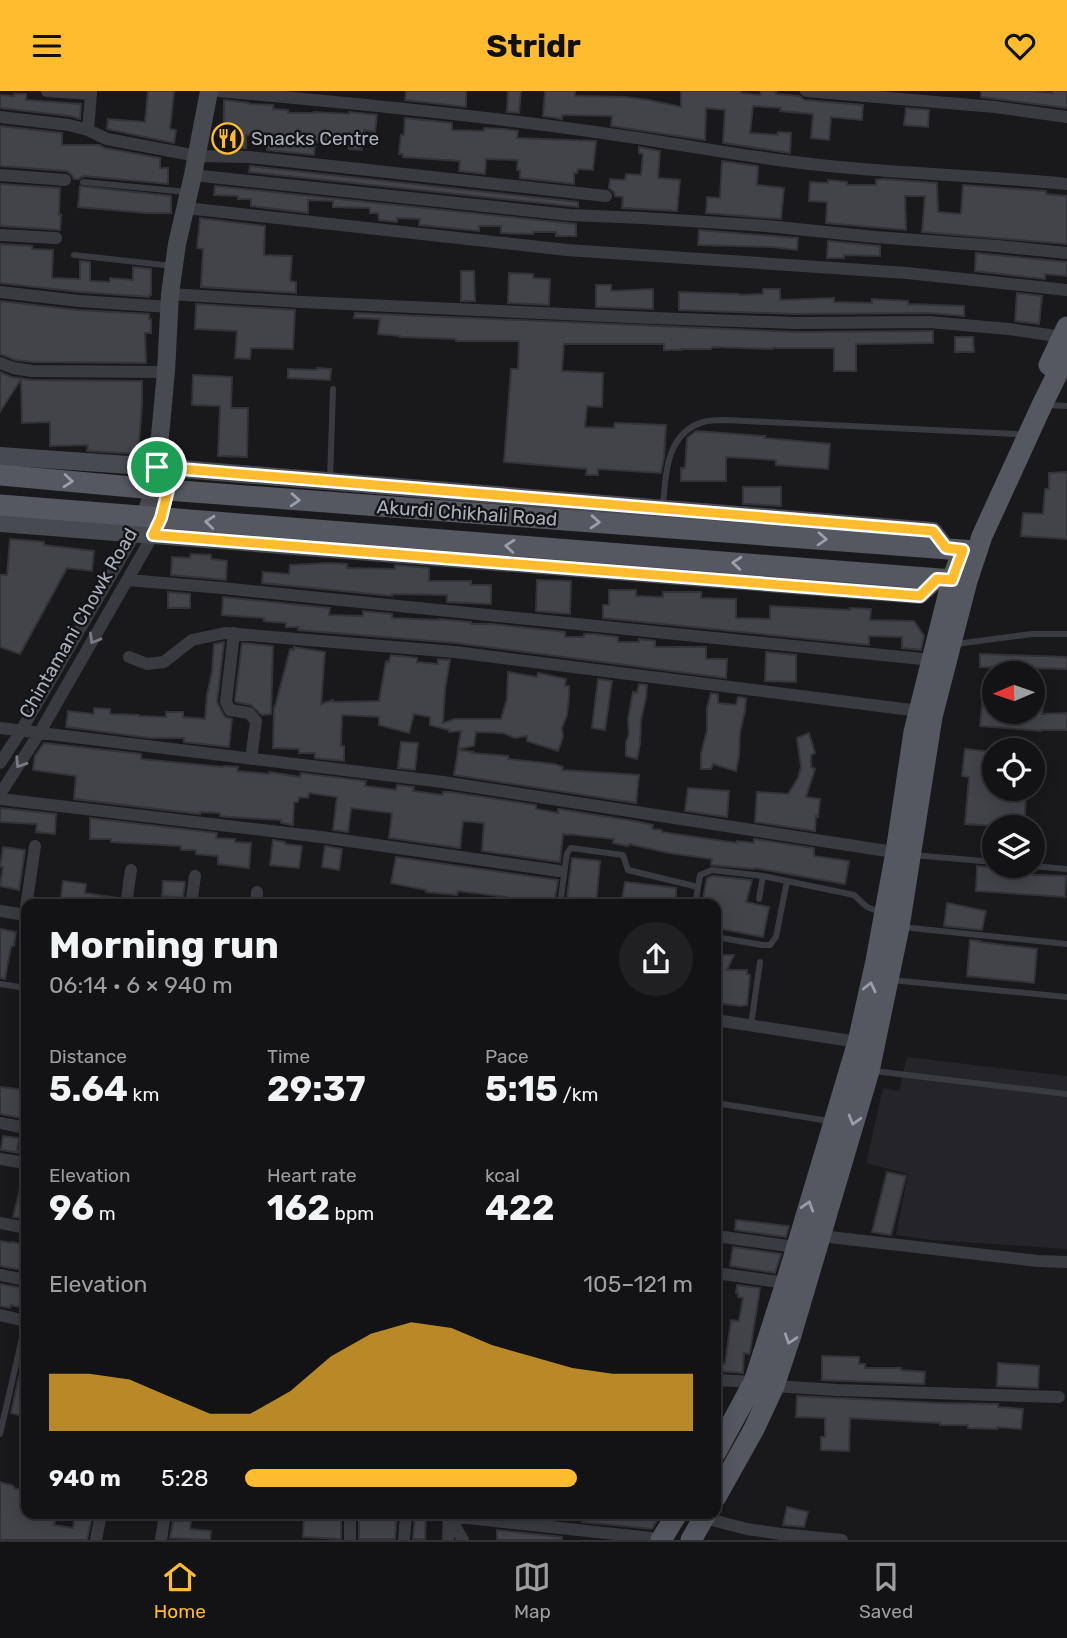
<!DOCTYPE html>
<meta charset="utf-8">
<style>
:root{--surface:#131315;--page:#202022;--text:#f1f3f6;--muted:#9d9ea0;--line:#323234;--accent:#ffbc2e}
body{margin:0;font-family:Rubik,sans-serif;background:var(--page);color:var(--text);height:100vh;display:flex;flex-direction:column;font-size:26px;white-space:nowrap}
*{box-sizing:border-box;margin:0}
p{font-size:23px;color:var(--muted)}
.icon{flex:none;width:38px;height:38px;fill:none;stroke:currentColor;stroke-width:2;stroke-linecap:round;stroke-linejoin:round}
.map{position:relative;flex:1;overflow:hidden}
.panel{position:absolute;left:21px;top:808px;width:700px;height:620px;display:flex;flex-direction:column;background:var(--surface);border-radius:14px;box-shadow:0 4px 18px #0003,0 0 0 2px var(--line)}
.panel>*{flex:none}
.needle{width:46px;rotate:268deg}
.fabs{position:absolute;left:982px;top:570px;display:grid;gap:14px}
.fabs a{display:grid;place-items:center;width:63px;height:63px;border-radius:50%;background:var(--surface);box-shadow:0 4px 18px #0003,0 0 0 2px var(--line);font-size:35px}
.pin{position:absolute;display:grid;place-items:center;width:60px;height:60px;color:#fff;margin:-30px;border:4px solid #fff;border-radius:50%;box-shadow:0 2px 7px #0007}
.round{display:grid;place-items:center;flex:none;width:74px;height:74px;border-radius:37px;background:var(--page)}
.headline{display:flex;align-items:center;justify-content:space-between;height:119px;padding:0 28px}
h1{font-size:38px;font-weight:700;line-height:52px}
.metrics{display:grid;grid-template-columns:repeat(3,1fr);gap:10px;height:119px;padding:7px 28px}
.metrics div{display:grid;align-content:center}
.metrics b{font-size:35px;font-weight:700}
.metrics small{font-size:19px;font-weight:400}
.metrics p{font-size:19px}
.chart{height:196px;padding:14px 28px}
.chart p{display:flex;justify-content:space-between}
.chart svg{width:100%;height:126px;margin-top:7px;fill:var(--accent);opacity:.7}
ul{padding:0 28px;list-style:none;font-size:23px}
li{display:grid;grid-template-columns:112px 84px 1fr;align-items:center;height:52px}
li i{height:18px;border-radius:9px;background:var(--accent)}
header{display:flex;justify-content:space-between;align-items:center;height:91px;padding:0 28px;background:var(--accent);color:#111;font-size:32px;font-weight:700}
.tab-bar{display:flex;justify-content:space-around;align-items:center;height:98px;border-top:2px solid var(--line);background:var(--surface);font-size:19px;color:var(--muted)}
.tab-bar a{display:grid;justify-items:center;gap:4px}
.tab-bar .on{color:var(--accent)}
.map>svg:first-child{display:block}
.built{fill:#252529}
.building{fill:#434449;stroke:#333338;stroke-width:2}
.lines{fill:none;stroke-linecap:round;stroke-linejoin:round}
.lane{stroke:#3a3b41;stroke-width:6}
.street{stroke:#3a3b41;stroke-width:12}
.secondary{stroke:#474a51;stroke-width:18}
.primary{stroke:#555860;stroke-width:21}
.oneway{stroke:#999eaa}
.oneway2{stroke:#787b85}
.route-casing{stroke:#fff;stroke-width:14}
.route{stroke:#ffbc2e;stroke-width:9}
.labels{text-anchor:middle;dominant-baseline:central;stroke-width:5;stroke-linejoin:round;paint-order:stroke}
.poi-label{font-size:19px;fill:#aab0bc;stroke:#141417;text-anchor:start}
.street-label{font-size:19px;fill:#aab0bc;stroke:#141417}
</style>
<header><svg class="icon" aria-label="menu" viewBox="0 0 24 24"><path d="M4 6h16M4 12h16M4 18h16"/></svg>Stridr<svg class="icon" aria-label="heart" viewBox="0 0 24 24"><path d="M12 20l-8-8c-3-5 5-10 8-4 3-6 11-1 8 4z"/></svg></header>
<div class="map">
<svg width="1067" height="1449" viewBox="0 0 1067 1449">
<rect width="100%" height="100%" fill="#19191c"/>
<path class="built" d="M907,966L1067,985V1158L932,1149L896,1144L908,1083L866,1072L883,997L899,1000Z"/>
<path class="building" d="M148,0H174L170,38L176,39L174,52L107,38L108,28L145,31Z
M406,0H466V16L405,9Z
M508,0H521L519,22L507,21Z
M545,0H575V5L625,6L649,9L681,16V0H741V2L760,4L761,0H768L776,1V3L799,5L805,9L863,14L862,29L831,26L829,49L811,47L813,23L780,20L781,17L753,15L750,42L778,44V41L791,42L790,62L723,52L725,19L706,17L705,49L611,35L612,25L562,24V28L543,25Z
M981,0H1031L1053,2V0H1067V17L981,6Z
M14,3H26V9L81,13L80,28L70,25L0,17V4L14,5Z
M224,9L249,12V13L273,14V18L288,19V22H314V21L349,23V21L377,24L375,41L364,39L362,59L349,58V53L315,51L314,64L267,59L268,45L246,44V57H223Z
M906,17L929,19L928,36L904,34Z
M405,27L452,32V39L484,40V37L504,38L518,40L517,47L596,50L593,79L578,78L577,82H574V93L520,87V79H517L518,69L486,68L485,83L459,80L460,70L403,66V63H399L401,44H404Z
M0,35L62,42V54H99L105,57L160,67V77H168V93L84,85L78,88H74L70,82L66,80L0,75Z
M639,56L660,60L658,87L680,89L677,120L622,117L623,106L615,105L614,101L609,97L610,88L625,89L626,83L641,84L643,63L639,62Z
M722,70L758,75L757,94L784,97L781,128L706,122L707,106L720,107Z
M250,75L578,111V116L249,81Z
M884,88L937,92L938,121L961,123L963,94L1046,100V103L1067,105V153L922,141L925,105H905L906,139L826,132L827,111L809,110L810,91L828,92V89L847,91V94H876V89Z
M0,93L60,97L59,124H61L60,139L0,135Z
M80,95L171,105V122H146L78,116Z
M215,95L576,133V145H556V141H533V143L501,142V135H479V140L419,134L420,128L397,127V131L379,129L378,122H370V117L333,116V110L308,109V122L251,115V108H238V105L214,104Z
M200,127L265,135L264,164L292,165L290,190L296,191V202L201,196L203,158L197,157Z
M699,139L798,147L797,159L772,156L698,154Z
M828,150L880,155V165L844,164V167H827Z
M0,153L32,155V158L53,159L52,187L80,188V170L90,171V190L110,191V187L133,189V176L151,178V204H149V206L80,201L0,192Z
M976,162L1067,171V185L1045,183V188L975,180Z
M461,180H474L475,210H461Z
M509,182L533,183V187L550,188L549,214L508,212Z
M596,194H611V200L653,198V218L596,216Z
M763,198H780V209L834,207V211L872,212V208L908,210V213L964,215V225L929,222L796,223L679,219V201L739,203V204L763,203Z
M1017,202L1042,205L1039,233L1015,230Z
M0,210L78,219L149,223V228H151V242H145L146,272L33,271L15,269L0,263Z
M196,213L295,219L293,258L251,257L250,268L235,267L237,240L195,238Z
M355,222L796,241L929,240H933V252L856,253V280H834V257H772V258L712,256L711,258H681V259H664V253H564L562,280L603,282L602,316L587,315L585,336L614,337L615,332L666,334L664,366L661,382L598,378V384H586L587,378L504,371L511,278H518L519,250H456V248L400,246V245L378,243L380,228L354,227Z
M955,246H973L974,261H955Z
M317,277L331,278L330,289L288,287V278L317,279Z
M0,281L11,286L32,289L142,290V313L138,363L87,360L88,354L50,355V331L22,332L21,288L0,321Z
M193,284L232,286L231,317H248L247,366L218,365L220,315L192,314Z
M696,340L765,345L764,347L830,353L828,378L776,374V369L726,366V390H681V377H685L687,347Z
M1067,381V448L1021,445L1023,422L1043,423L1045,398H1049V382Z
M743,396H781V415L743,413Z
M10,448L44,451V454L94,460L92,480L67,477L20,563L0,556V484H7Z
M191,463L211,464V468L227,470L226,489L171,484L172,466L190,467Z
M329,472L347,473V477L395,478V474L429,477V490H471V494H491V513L447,511V504L392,503V505L262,492L263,481L289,483L290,474Z
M537,489L571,490L570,523L536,520Z
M609,499H636V505L663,506V501H701V507L736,508V527L770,528V515L850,519V517L871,518L870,529L914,530L924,545L921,559L902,557V546L869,545V554L603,527V514H609Z
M168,501L190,503V517H168Z
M223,506L330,517L329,524L363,525V520L392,523V527L439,529V528L471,531V533H492L565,541V546H584V543H593L618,546V551H639V548L655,550V556H706V568H727L726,587L456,552L298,539L299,536H286V532L264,530V527L222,524Z
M224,551L217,611L223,623L225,626L232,628L229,656L184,651V647H150L66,636L68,620L94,623V617L110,618V623L139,624V625L166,626V621H183V626L205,628L207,604L212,581L214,553Z
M242,552L273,555L271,623L262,624L251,614L236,611L235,609Z
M294,556L325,561L321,613L333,609V611L379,610L386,570L389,571L391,564L417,567V571L438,573V568L450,569L445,598L443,632L455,628H501L507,608L508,581L537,586L538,582L566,588L565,595H569V605L567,624L562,637L563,646L558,660L527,650V645L515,647L503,642L476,641L474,655L458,658L461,640L449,641V639L430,634V626L414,623L409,642L379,634V626L342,624L341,655H344V670L315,667V662H299V658L273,657L274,616H275L290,558L294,559Z
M766,561L796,564V591L765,590Z
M980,563L1067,566V578L980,576Z
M598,588L612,590L605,639L592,637Z
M639,593L647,594L646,607L641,629L640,653L637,668L626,665V651L629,643L628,629L632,606L633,601L637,602Z
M711,602L718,603V612L736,614L738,606L746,607L745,620L740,641L739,665L736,680L713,673L711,678H701V663L707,639V617Z
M983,603L994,604V621H1032V608L1044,609L1042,623L1067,622V639H1041V640L980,635Z
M809,642L815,662L811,664V676L815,678L806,706L820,708L818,726L816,725L815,740L755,731L757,701L788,703L798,687L801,676L797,647Z
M401,651L418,652L415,679L398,677Z
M44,652L141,663V668L223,676L224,675L238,676L237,680L269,683V681L300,686L301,682L366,690L365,695L396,699L397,694L414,696L413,700L443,704V701H450L536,714V718L558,722V718L634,730L653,734L652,738L661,739L662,741L682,744L737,752V750L754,752V748L814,757V765L849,770L845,793L755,777L754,778L711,774L712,768L669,762L629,753L628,755L613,752L614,748L568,743V744L563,743L560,771L482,760L484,732L463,730L460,757L389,747L392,722L351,717L348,741L333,739L337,706L309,702L308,707L299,706L298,711H294L293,734L281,732V729L229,726L220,725V722L200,721V723L74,708L76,685L33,679L35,665Z
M965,658L994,661V698H1008L1007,702L1026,703L1024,737H997V735L965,733L969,686L962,685Z
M458,659L473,661L472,662L508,665V668L554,673L563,676L562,679L639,684L636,712L454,684Z
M688,697L729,700L727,726L685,720Z
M0,717L56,723L55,743L36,741L37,733L0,731Z
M90,727L217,742L216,747L235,748V751L251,752L249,777L218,773V765L196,763V759H181V755L111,751V748H90Z
M273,749L285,751V753L302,755L299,777L270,774Z
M325,755L342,758L339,779L322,776Z
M3,756L25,759L19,799L0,795L3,776H0Z
M396,766L558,789L554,814H506L507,806L458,800L457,804L426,801V799L391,792Z
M572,767L600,770L596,814H566Z
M977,775L994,777L1012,775L1011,783L1066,785L1065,806L976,800Z
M713,785L752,789L746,811L769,816L763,846L716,837V814H702L707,787Z
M63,790L86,793L85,802L118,807L117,814H60Z
M163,790L185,791L183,807L162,805Z
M625,791L676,797V814H621Z
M947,812L986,820L982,839L944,835Z
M0,838L16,841L14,855H11L5,888L0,887Z
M970,849L980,850L979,851L1037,858L1034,892L967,885Z
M720,864H734L727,879H747V883L750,884L747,914L741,915L716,912V867Z
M0,996L26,999V1028L0,1023Z
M3,1045L19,1047L17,1059H26V1063L1,1059Z
M887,1081L906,1085L891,1144L872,1141Z
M23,1086L26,1087V1128L13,1126Z
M736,1129L789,1135L786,1146L735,1139Z
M0,1150L11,1152L12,1151L26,1154V1180L0,1175Z
M733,1156L781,1163L775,1182L730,1175Z
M0,1193L26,1198V1218L11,1214L10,1217L0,1215Z
M737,1194L760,1197L750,1261L749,1263L744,1262L743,1282L716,1280V1272L725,1273L731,1229L739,1230L743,1207L738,1206V1202H736Z
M822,1265L859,1266V1273H865V1277H901V1279L925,1281L924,1293L822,1289Z
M998,1272L1039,1275L1038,1297L997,1295Z
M19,1285L26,1287V1326L11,1322Z
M797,1305L938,1312L998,1313V1316L1023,1318L1021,1338L997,1336V1338L968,1337V1334H940V1332L850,1327L849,1360L821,1359V1346H825V1327L796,1326Z
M0,1391L14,1395V1397L26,1400V1423H56L54,1434L73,1437L75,1424L92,1426L87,1449H0Z
M787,1416L808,1421L804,1436L783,1434Z
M304,1423H341V1448L303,1446Z
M359,1423H397L395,1448H359Z
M415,1423H426L425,1448H413Z
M583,1423H661L652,1438L582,1431Z
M173,1430H191L190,1438L211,1440L210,1449L170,1447Z
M497,1439L562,1446V1449H497Z"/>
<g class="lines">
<path class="lane" d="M83,91L187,101
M74,164L173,175
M1047,314L1067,315
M330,389L333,298
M663,416C665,385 666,342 703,331C710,329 718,329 725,329L1016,343
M956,553L1032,543H1067
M913,764L994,771
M1032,775L1067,778
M759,808L763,785
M560,814L567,762L571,757L623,764L628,779L698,796
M695,814L700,784L712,779L763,785L854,804L867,816L880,821
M901,836L1067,853
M716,846L762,854H770L776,846L787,790
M891,889L1067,906
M0,893L26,897
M751,934L760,871
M874,980L1067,1003
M26,987V985
M716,1012L829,1030
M0,1343L26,1230"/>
<path class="street" d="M47,0L91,3V0
M218,0C349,12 479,24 609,43C682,53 755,68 829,75C908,83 988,85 1067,93
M806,0L995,16L1067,26
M0,26L69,34L88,39L107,48L197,65L249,66L606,105
M88,39L91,3
M0,84L65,89
M193,84L570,124L643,127L767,135L875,146L997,155L1067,162
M186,117L567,159L907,182L1067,199
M0,144L56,147
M0,201L79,210L170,216
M170,203L302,211L653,227L796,232L929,231L1009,238L1062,246
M0,272L13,277L32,280L166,281
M128,489L222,497L932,569
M234,542L226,611L230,619L249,622L256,630L251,668
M129,566L147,573L164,571L192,549L225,542L455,561L919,620
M0,637L443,691L900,762
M0,672L21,640L135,443
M0,703L40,641L153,444
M0,708L321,746L559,780
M126,814L131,779
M191,814L195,785
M256,814L257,801
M324,814V812
M0,820L26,824
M25,823L35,755
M716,929L864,952
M0,1032L26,1037
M0,1068L26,1072
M0,1132L26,1137
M716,1145L796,1156
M821,1145L1038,1170L1067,1171
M716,1182L786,1192
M0,1184L26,1189
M0,1224L26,1230
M716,1289L754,1291L774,1295L837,1299L1059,1306
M449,1425L463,1449
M704,1427L747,1438L781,1443L842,1449
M96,1449L101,1423
M161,1449L165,1423
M350,1449V1423
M404,1449L406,1423
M448,1449L449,1425L661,1448"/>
<path class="secondary" d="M0,365L157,376L933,440L946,457
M0,432L920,504L937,488
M139,437L145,426L154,398L157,376L166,281L170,203L177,153L193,84L209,0"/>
<path class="primary" d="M1049,274L1067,236
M0,384L154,398L975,460
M0,414L965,490
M716,1361L754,1291L786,1192L858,951L876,870L896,761L914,641L952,489L962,462
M716,1406L754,1338L774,1295L791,1244L869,980L899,836L932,626L967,490L982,445L1042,314L1067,263
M661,1449L677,1423
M691,1449L706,1423"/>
</g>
<defs><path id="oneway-chevron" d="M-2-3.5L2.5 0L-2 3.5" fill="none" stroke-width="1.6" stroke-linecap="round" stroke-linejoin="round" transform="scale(1.75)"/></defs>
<g class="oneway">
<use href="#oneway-chevron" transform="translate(68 390) rotate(5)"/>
<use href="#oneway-chevron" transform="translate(295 409) rotate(4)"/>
<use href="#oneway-chevron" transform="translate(210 431) rotate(-175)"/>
<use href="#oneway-chevron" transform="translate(595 431) rotate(4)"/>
<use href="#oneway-chevron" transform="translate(822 448) rotate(4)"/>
<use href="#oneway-chevron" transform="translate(510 455) rotate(-175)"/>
<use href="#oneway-chevron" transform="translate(737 472) rotate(-175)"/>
<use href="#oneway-chevron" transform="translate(870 896) rotate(-77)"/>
<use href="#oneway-chevron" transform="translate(854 1029) rotate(106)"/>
<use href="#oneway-chevron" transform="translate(808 1115) rotate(-73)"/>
<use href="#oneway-chevron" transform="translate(790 1248) rotate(108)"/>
</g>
<g class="oneway2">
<use href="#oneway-chevron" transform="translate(94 548) rotate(120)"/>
<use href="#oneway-chevron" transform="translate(20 672) rotate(123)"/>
</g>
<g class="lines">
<defs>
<path id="route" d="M157,376L933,440L946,457L963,459L952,489L937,488L920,505L153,444L161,427L168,399Z"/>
</defs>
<use href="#route" class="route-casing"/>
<use href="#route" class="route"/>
</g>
<defs>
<symbol id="restaurant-ring" viewBox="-11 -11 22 22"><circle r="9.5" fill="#141417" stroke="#ffbc2e" stroke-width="1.5"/><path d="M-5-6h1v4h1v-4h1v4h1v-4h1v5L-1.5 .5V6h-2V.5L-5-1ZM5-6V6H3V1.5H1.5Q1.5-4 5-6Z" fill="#ffbc2e"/></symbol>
</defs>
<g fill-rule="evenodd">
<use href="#restaurant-ring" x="210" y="30" width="35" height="35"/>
</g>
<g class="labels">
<g class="poi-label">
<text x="251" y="47">Snacks Centre</text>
</g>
<g class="street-label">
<text transform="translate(467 422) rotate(4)">Akurdi Chikhali Road</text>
<text transform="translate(78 532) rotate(-60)">Chintamani Chowk Road</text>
</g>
</g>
</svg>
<div class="fabs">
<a><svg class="needle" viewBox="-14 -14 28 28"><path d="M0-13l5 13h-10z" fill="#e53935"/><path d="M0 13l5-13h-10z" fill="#9d9ea0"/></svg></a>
<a><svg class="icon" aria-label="locate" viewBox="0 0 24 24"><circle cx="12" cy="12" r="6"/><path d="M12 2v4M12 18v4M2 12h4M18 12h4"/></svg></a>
<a><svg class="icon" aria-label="layers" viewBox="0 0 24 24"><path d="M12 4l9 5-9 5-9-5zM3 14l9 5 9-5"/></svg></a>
</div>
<div class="pin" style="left:157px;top:376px;background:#1e9e55"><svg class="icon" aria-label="arrive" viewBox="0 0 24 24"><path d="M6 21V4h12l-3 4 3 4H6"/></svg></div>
<section class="panel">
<div class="headline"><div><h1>Morning run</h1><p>06:14 · 6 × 940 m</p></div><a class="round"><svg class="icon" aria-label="share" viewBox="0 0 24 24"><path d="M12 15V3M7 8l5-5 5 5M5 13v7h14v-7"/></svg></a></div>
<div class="metrics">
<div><p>Distance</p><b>5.64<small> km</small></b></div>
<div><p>Time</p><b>29:37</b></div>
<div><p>Pace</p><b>5:15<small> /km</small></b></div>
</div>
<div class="metrics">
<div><p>Elevation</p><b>96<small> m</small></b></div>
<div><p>Heart rate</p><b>162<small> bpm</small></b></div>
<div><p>kcal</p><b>422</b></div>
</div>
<div class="chart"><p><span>Elevation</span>105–121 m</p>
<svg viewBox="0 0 160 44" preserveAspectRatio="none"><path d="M0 44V24L10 24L20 26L30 32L40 38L50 38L60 30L70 18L80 10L90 6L100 8L110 14L120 18L130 22L140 24L150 24L160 24V44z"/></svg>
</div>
<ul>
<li><b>940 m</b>5:28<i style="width:74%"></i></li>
</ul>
</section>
</div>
<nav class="tab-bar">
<a class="on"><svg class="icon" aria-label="home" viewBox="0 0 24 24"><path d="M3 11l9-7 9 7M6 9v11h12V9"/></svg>Home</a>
<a><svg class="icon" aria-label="map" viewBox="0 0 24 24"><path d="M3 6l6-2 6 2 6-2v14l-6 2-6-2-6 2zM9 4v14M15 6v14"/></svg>Map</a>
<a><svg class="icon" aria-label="saved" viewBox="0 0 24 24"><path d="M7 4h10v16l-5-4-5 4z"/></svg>Saved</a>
</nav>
